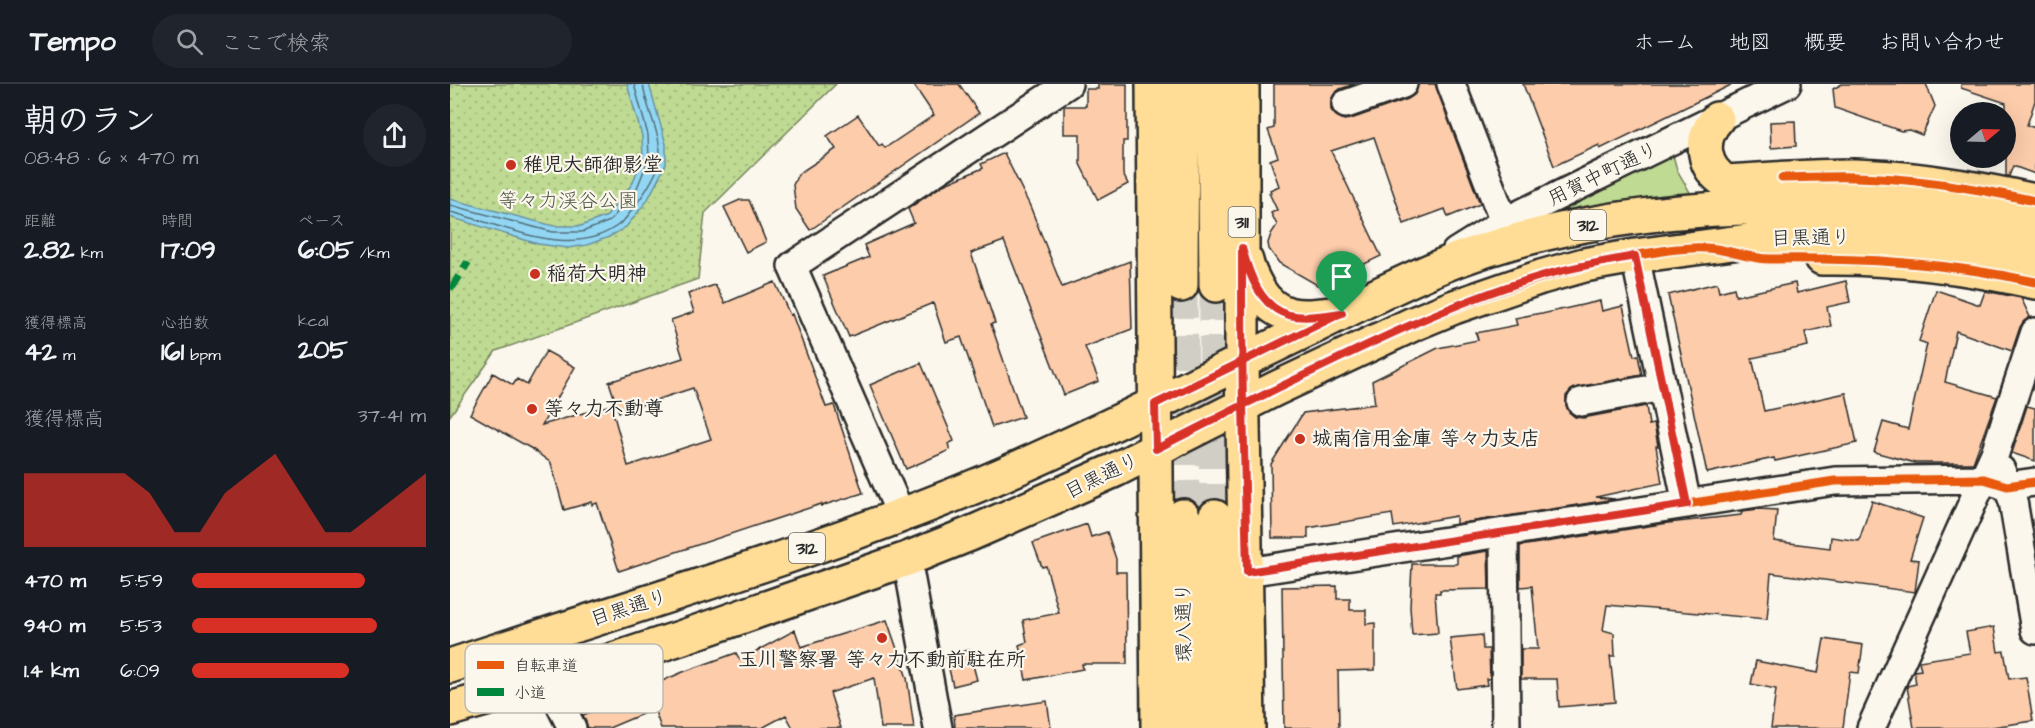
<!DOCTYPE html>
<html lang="ja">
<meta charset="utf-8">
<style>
:root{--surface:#171b24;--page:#20242c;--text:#f1f3f6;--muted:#9ea1a6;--line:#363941;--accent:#d93025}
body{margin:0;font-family:"Architects Daughter","Klee One",sans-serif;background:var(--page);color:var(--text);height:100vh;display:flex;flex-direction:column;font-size:22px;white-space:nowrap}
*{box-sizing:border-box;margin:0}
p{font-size:20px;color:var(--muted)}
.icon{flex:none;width:33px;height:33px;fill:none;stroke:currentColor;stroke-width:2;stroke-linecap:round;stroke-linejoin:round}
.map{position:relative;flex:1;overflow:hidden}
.drawer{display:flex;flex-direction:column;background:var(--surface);width:450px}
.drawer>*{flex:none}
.needle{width:39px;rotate:71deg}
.buttons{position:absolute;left:1500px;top:18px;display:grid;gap:12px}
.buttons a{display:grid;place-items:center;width:66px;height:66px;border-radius:50%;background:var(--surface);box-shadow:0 6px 24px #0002;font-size:30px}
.pin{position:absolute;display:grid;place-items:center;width:51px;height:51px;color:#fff;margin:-62px -26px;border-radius:50% 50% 50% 0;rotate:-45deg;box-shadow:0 0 6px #0007}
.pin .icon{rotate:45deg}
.round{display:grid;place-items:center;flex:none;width:63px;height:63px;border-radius:32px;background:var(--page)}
.headline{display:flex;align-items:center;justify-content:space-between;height:102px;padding:0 24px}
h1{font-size:33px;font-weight:800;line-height:45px}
.metrics{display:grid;grid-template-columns:repeat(3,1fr);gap:9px;height:102px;padding:6px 24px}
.metrics div{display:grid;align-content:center}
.metrics b{font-size:26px;font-weight:800}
.metrics small{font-size:16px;font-weight:400}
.metrics p{font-size:16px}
.chart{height:168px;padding:12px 24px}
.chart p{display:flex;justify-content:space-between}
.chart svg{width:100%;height:108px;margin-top:6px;fill:var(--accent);opacity:.7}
ul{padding:0 24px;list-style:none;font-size:20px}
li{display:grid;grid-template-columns:96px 72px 1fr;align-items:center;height:45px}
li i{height:15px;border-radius:8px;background:var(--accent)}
header{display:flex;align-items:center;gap:36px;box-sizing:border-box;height:84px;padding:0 30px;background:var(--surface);border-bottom:2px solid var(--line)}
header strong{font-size:28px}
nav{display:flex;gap:33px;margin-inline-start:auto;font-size:21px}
.search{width:420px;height:54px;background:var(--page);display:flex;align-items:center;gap:15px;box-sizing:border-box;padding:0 21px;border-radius:33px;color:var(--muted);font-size:22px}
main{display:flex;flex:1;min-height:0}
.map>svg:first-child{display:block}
.grass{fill:#bfda92;stroke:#75825e;stroke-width:1.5}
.park{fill:url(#park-dots);stroke:#75825e;stroke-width:1.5}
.water{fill:#91d6f3;stroke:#6892a3;stroke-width:1.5}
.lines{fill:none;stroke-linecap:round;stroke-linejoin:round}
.shore{stroke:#546f7b;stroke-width:1.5}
.building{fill:#fcccab;stroke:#2b2b2b;stroke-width:1.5}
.major-tunnel{stroke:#d1cec5;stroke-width:33;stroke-dasharray:33 16;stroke-linecap:butt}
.minor-casing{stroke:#2b2b2b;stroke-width:32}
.major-casing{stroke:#2b2b2b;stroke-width:38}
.minor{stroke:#fbf7ec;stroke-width:27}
.major{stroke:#ffdd96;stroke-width:33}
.quiet{stroke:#00873e;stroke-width:8;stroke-dasharray:15 8;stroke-linecap:butt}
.cycleway-casing{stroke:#fbf7ec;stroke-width:13}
.cycleway{stroke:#e8590c;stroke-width:9}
.route-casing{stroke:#fff;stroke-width:12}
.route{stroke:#d93025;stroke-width:8}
.poi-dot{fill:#c8321e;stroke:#fbf7ec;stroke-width:2}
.labels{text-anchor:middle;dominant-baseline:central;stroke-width:4.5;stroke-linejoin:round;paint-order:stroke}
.shield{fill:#fbf7ec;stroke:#696865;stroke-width:1.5}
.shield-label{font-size:18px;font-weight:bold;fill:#2b2b2b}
.poi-label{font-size:20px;font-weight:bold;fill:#2b2b2b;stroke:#fbf7ec;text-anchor:start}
.street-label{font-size:20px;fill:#2b2b2b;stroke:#fbf7ec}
.park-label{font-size:20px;fill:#505745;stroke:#fbf7ec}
.key{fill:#fbf7ec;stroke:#bdbab2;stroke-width:1.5}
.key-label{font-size:16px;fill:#2b2b2b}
</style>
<header>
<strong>Tempo</strong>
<div class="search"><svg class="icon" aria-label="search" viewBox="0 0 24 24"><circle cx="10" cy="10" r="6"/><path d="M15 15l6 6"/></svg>ここで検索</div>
<nav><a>ホーム</a><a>地図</a><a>概要</a><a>お問い合わせ</a></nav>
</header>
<main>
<section class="drawer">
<div class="headline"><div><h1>朝のラン</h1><p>08:48 · 6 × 470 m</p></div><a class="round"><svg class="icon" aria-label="share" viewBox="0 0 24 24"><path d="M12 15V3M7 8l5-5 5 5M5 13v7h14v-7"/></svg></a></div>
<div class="metrics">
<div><p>距離</p><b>2.82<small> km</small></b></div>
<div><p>時間</p><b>17:09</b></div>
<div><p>ペース</p><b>6:05<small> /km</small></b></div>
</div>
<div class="metrics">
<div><p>獲得標高</p><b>42<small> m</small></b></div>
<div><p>心拍数</p><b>161<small> bpm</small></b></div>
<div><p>kcal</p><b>205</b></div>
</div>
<div class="chart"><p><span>獲得標高</span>37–41 m</p>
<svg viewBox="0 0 160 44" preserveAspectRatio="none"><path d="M0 44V14L10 14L20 14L30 14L40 14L50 22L60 38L70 38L80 22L90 14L100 6L110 22L120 38L130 38L140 30L150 22L160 14V44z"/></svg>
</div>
<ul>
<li><b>470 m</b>5:59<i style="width:74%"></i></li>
<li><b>940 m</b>5:53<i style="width:79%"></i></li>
<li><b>1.4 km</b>6:09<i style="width:67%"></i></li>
</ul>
</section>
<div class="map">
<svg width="1585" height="644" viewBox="0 0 1585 644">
<defs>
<pattern id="park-dots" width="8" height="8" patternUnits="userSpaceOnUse" patternTransform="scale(1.5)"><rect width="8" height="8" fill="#bfda92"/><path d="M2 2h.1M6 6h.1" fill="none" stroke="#a4bb7e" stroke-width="1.8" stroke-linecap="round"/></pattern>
</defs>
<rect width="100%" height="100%" fill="#fbf7ec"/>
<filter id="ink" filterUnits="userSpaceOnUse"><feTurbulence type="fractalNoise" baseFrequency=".0167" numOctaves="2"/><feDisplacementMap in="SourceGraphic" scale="12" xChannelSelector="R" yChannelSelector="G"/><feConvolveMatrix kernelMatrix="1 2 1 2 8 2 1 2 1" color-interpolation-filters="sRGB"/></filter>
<g filter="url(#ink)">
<path class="grass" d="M1223,71L1227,86L1241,110L1181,116L1117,129L1114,127V123Z"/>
<path class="park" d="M0,0H386L255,129L248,195L46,267L0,332Z"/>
<path class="water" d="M177,0H199L216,60V80L197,117L176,143L159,153L137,161L118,164L88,160L0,133V115L104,142H131L157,132L182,100L193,73L192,52Z"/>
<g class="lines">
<path class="shore" d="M0,121L103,148H132L160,137L187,104L199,74L198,51L184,0
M0,128C6,129 12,131 18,133C66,146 127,176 172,138C177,134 182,126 186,120C193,112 209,87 210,76C212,50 196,26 193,0"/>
</g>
<path class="building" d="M463,0H509L529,29L360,146L346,125L343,101L348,90L386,65L377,52L408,31L429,62L432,60L435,64L484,31Z
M648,0H677V57H673V90L678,100L648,116L630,80V50H614V22H636V5H648Z
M824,0H905L890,5L884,10L881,17V26L886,32L894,36L901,35L958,15L965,10L968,0H985L1030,120L998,133L995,125L954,140L924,53L881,67L931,172L869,202L829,179L819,165L818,159L821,150L827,141L821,129L827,126L819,109H821L820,106L829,102L820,76L828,73L818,46L824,44Z
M1073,0H1283L1150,65L1149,61L1104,82Z
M1392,0H1476L1485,22L1472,51L1459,46L1451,47L1385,24L1383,5Z
M1511,0H1585V17L1577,41L1585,44V90L1563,82L1559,92H1556V19L1511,4Z
M1345,37L1346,62L1321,64L1320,38Z
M554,69L580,122L612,203L680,177L682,245L635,263L649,297L614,311L554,157L521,169L545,239L541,240L573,333L542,343L511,253L496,258L483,219L399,253L373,192L419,173L414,161L464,139L458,125L493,101L533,84L531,80Z
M290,116H299L316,158L296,168L274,123Z
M1396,197L1400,218L1377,223L1381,242L1355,248L1358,262L1302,274L1314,327L1396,309L1407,359L1325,377L1324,374L1257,389L1218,211L1267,199L1269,208L1284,204L1286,212L1345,199L1347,209Z
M325,198L340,231L342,230L376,323L384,321L413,409L371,422V420L169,487L147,419L142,421V418L114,426L101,379L82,365L20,330L43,289L63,301L67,295L77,301L96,267L125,283L92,341L161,321L178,382L261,355L243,304L169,328L159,298L233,274L221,236L244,228L238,210L265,201L275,219Z
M1486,206L1530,221L1535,207L1571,214L1580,233L1574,237L1570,243L1562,267L1506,247L1495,298L1547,313L1523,379H1465L1424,368L1433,338L1458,345L1477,260L1469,257Z
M1150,217L1152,227L1173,222L1184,272L1188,271L1192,291L1128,303L1121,306L1116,312V321L1119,328L1125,333L1133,334L1196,322L1199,341L1204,340L1205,345L1208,362H1206L1212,399L1146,413L1165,415L1006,440V432L944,443L942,430L858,444V454H822L821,380L853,329L925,320L922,297L988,264L1028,256L1026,249L1067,241L1065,234L1091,229L1092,230Z
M471,279L504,357L498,360L500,366L456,385L420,301Z
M1577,322L1585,324V377L1562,369Z
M1422,417L1473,434L1460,475L1469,476L1465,508L1321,489L1317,535L1157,521L1153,546L1164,549L1165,572H1160L1165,618L1109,623L1107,595H1071V565H1088L1082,502L1070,503V462L1218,439L1291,431L1292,427L1309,425L1327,426L1324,457L1380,464L1381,453L1409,457Z
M637,440L641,453L657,448L666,475V488H676L677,580H632L633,585L576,596L569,561L577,558L573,536L609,529L596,482L592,483L583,459Z
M1038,467L1039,505L990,506V509H985L988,549L962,551L960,523L962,480H1007V472Z
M887,502V515H900V526H916V540L925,539V586L888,587L889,644H834L832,503Z
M437,536L457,594L464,644H431L424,594L380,609L391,644H343L336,631L312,644H211L204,625L159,644H138L133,631L233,588L286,569L290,576L345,546L351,563Z
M1544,543L1548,568L1554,567L1559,595L1576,593L1583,637L1535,644H1464L1457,602L1466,600L1464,587L1471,586L1469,577L1520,569L1516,548Z
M1032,551L1033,565H1039L1040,595H1036L1037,601L1007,605L1000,554Z
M1374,555L1413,561L1409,589L1400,588L1393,644H1321L1326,605L1301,600L1306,577L1368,589Z
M519,566L527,596L503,602L496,572Z
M597,617L601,644H505L504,631Z"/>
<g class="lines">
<path class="major-tunnel" d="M731,201L733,432
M765,433L766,201"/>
<defs>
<path id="minor" d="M1001,0L1054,138
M896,20L953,0
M1006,168L1054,138L1337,0
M1185,172L1237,420
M1131,318L1212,303
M1551,386L1563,417L1585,546
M451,431L342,182L618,0
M1054,449L1056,644
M457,475L488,644
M797,488L1385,397L1534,395L1557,402L1585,398
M78,557L122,644
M1421,644L1545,369L1585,248"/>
<path id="major" d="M703,0L708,644
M764,0L766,201
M792,0V277L798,644
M1267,35C1248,56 1253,84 1276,98C1319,95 1362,92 1404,92C1465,93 1526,104 1585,117
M1372,174C1443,173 1515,182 1585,198
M796,177C798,188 804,198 809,207C827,235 850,234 880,230
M731,201L732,0
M733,432L736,644
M765,433L768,644
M0,582C178,523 360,471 533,399C646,351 756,294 867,241C912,219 957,195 1004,177C1140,126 1291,117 1435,126C1485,129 1536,134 1585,145
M0,625L99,597L230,554L457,475L520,450L665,386L825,305L963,240L1004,223L1091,193L1134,181L1185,172L1313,155L1424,152L1486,156L1585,170"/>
</defs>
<use href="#minor" class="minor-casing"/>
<use href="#major" class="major-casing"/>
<use href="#minor" class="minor"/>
<use href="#major" class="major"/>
<path class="quiet" d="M0,201L3,202L18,178"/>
<defs>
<path id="cycleway" d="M1332,94C1356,94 1381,92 1406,93C1466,94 1526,104 1585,117
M793,321C916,260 1040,198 1176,173C1201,169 1233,162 1257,164C1278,165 1298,175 1320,175C1409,174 1497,178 1585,198
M797,488L1385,397L1534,395L1557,402L1585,398"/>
</defs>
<use href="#cycleway" class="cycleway-casing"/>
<use href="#cycleway" class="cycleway"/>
</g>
</g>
<g class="lines" filter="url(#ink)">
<defs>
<path id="route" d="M892,229L705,320L706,365L793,321L797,488L1237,420L1185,172C1153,178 1122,183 1091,192C987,223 890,274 793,321C792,268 792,216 792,164C799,190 810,223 839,231C856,235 875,231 892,229"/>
</defs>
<use href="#route" class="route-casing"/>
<use href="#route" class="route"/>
</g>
<g class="poi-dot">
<circle cx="61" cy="81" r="6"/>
<circle cx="85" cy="190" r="6"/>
<circle cx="82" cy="325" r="6"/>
<circle cx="850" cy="355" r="6"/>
<circle cx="432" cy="554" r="6"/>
</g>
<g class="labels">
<g class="shield">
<rect x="778.5" y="123" width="27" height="30" rx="4.5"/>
<rect x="1120" y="126" width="36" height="30" rx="4.5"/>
<rect x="339" y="449" width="36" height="30" rx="4.5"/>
</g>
<g class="shield-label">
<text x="792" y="138">311</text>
<text x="1138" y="141">312</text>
<text x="357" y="464">312</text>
</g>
<g class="poi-label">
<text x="73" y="81">稚児大師御影堂</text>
<text x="97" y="190">稲荷大明神</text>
<text x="94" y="325">等々力不動尊</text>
<text x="862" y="355">城南信用金庫 等々力支店</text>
<text x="432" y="576" text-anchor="middle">玉川警察署 等々力不動前駐在所</text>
</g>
<g class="street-label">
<text transform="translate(1153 90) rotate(-26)">用賀中町通り</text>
<text transform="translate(1361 154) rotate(-1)">目黒通り</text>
<text transform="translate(652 392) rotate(-26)">目黒通り</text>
<text transform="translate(179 524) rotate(-18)">目黒通り</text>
<text transform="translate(734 538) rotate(-91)">環八通り</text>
</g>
<g class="park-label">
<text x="118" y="117">等々力渓谷公園</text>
</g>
</g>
<rect x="15" y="560" width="198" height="69" rx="9" class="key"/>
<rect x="27" y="577" width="27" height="8" fill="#e8590c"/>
<rect x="27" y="604" width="27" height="8" fill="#00873e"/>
<g class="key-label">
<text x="64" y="587">自転車道</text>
<text x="64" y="614">小道</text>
</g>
</svg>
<div class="buttons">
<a><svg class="needle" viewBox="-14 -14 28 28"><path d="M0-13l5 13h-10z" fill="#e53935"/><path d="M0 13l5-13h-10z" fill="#9ea1a6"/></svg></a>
</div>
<div class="pin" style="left:892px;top:229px;background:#1e9e55"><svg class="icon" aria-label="arrive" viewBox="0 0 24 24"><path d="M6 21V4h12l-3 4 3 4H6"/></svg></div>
</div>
</main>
